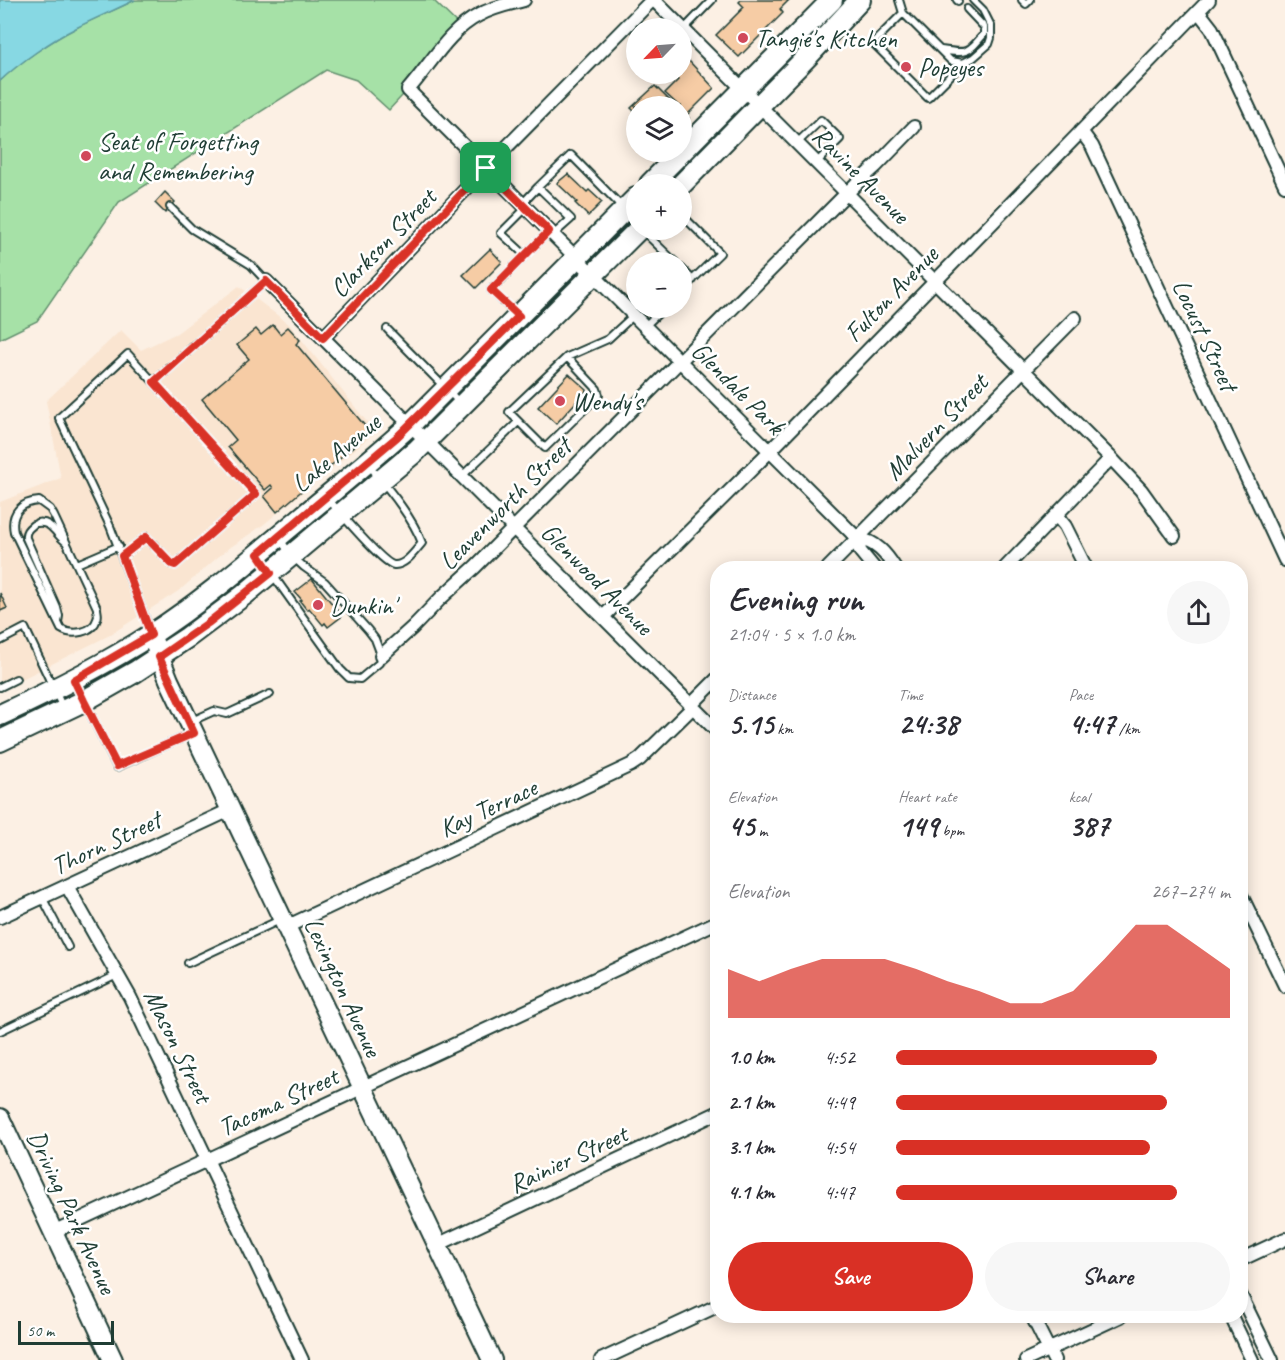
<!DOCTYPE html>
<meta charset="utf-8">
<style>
:root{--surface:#fff;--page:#f7f7f7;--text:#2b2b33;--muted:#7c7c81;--accent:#d93025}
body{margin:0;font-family:Caveat,sans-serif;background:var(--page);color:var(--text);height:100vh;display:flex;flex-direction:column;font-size:22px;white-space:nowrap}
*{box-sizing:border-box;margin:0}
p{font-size:20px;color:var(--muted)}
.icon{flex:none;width:33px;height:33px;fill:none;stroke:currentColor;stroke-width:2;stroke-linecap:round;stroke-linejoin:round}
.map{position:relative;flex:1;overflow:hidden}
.drawer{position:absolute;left:710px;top:561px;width:538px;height:762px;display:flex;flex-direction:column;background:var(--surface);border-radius:24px;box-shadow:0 3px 15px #0003}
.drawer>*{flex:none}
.needle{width:39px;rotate:245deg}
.fabs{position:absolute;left:626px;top:18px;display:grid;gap:12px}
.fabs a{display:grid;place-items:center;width:66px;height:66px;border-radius:50%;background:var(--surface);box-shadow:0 3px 15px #0003;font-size:30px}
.scale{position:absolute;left:18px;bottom:15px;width:96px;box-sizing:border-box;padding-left:6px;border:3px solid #1f3d34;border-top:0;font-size:16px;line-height:21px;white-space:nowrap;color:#1f3d34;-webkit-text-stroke:4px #fff;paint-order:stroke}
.pin{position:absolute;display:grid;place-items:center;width:51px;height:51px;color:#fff;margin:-26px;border-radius:12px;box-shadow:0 3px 9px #0006}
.round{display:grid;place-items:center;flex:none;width:63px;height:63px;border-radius:32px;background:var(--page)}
.head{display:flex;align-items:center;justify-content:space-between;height:102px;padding:0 18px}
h1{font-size:33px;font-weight:800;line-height:45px}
.metrics{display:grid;grid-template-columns:repeat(3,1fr);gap:9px;height:102px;padding:6px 18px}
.metrics div{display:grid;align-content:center}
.metrics b{font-size:30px;font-weight:800}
.metrics small{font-size:16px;font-weight:400}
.metrics p{font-size:16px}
.chart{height:168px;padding:12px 18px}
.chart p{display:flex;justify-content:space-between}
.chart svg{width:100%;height:108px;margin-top:6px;fill:var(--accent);opacity:.7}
.cta{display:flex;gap:12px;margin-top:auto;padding:12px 18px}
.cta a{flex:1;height:69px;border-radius:36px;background:var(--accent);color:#fff;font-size:24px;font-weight:800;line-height:69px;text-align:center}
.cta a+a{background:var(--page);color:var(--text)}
ul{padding:0 18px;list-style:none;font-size:20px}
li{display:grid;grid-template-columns:96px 72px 1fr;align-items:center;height:45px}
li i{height:15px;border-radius:8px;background:var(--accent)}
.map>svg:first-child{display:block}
.built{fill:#fae5d1}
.green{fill:#a6e1a7;stroke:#628f6e;stroke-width:1.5}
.water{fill:#87d8e3;stroke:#5d9a9d;stroke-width:1.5}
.building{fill:#f6cca5;stroke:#1f3d34;stroke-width:1.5}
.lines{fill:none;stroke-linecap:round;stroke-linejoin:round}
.lane-casing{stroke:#1f3d34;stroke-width:10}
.street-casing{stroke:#1f3d34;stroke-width:16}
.secondary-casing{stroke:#1f3d34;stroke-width:22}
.primary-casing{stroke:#1f3d34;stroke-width:24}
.lane{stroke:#fff;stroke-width:6}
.street{stroke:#fff;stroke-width:12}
.secondary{stroke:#fff;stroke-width:18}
.primary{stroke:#fff;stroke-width:20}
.route-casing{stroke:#fff;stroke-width:12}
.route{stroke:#d93025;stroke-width:8}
.poi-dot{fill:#d1495b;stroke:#fff;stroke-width:2}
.labels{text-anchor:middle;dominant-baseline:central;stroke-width:5;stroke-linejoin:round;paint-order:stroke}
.poi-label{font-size:26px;fill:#1f3d34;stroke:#fff;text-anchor:start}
.street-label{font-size:26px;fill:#1f3d34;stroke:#fff}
</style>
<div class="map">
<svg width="1285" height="1360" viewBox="0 0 1285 1360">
<rect width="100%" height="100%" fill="#fcf0e4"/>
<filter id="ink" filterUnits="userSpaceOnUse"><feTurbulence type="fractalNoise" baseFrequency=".0167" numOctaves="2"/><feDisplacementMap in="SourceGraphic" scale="12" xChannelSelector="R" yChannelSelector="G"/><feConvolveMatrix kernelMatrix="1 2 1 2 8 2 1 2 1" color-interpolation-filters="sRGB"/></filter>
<g filter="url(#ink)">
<path class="built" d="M239,286L290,325L374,431L366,440L263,525L225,551L180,590L108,636L0,690V502L61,478L46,401L121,330L141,350L177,333Z"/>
<path class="green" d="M135,0H433L461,27L414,83L389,110L356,80L326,70L119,202L37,321L0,339V81C19,63 52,40 76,28C95,18 115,10 135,0Z"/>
<path class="water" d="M0,0H135C115,10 95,18 76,28C52,40 19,63 0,81Z"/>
<path class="building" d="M741,0H789L780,9L783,13L739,57L716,35L744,7L739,2Z
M689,61L714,88L687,115L681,109V106H679L665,93L678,80L674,76L676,74H681V69Z
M655,86L671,102L667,105L668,106H636V113L631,108Z
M681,109L689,118L681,126Z
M568,174L587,192L589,190L602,202L588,216L575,203L577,202L557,183Z
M165,192L175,202L165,213L155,203Z
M490,249L502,262L476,288L463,275Z
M273,325L280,334L288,327L300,340L296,344L370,432L277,512L264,496L273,488L271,485L265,490L228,447L236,440L202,399L249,359L237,345L256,329L261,335Z
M569,374L587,390L556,424L538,407Z
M312,579L338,611L337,612L341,617L328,627L325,623L323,625L309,608L307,610L300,601L302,600L295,592Z
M0,593L7,608L0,611Z"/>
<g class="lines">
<defs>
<path id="lane" d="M899,0L903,13L951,61L963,63L973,58L989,44L991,38V26L983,10L973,0
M957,0L958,1
M1022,0L1026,4L1030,0
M903,13L873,43L928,98L963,63
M684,29L712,0
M941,50C967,54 967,54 984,34V27L967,9
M797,143L821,120L840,139L817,162
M522,204L538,187
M681,214L720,253L681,291
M642,230L675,262
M553,235L571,219L538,187L571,155L625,210L636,223
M525,255L501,233L526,208
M681,268L693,280
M517,315L491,290L549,231
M645,326L664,308
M387,329L460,403
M567,357L597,389L599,395L545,448L509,412L567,357L608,339L634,315
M154,382L266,281L251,265L192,229L170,207
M462,476L518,422
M328,499C338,510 383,564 394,565C405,566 415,551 422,543C412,516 386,486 368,464
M39,501L50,509L54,516L97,608C97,612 99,615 97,619C93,633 72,636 61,629L14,532C10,513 21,502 39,501Z
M37,523C51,520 56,535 66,542
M33,525C28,529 25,532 26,538L57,608L59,616L58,622
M122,556L146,537L172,564L175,565L256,494L128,354L59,418L110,526L150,631
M260,557L340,669L349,678L360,679L379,663L381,655L375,639L368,630L325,582L304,567L291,555L279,538
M77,564L119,546
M0,641L25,628L63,708
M75,680L84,701L117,767L193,733
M0,687L16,679
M192,721L214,711L227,714L270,694
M42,897L68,947
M188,963L282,919
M0,1031L117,975"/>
<path id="street" d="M524,0C509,4 493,7 479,15C448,31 431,64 408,90L858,539C876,541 886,554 895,568
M654,0L1111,458L1141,490L1174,536
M1198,11L1212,29L1285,185
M1081,131L1092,146L1285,560
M266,281L717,731
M323,338L486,168L652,0
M1056,515L1065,526L1086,568
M858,539L860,551L874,568
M828,568L1075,318
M1005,568L1111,458
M603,617L770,451L1209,0
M381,656L413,627L441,598L475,567L856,184L876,166L914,127
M691,705L717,679
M67,886L130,997L302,1360
M1240,893L1285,986
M0,917L230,810
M286,927L631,765L640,759L693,707
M53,1232L717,922
M437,1245L717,1113
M1240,1260L1285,1239
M1240,1294L1272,1360
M1032,1316L1054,1360
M1231,1316L1252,1360
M601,1360L717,1306
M1026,1360L1121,1316"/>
<path id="secondary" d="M151,635L169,680L492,1360
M0,1118L113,1360"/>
<path id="primary" d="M650,184L832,0
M681,185L808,56L860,0
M0,715C52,691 104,665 152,634C203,601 249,561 296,522C334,490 373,459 410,425L636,198
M0,741L84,701L135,672L188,637L244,595L416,451L638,230"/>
</defs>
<use href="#lane" class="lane-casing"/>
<use href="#street" class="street-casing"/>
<use href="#secondary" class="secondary-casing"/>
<use href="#primary" class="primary-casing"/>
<use href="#lane" class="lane"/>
<use href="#street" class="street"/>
<use href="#secondary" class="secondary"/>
<use href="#primary" class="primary"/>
</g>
</g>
<g class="lines" filter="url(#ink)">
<defs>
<path id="route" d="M486,168L549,231L491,290L519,316L397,437L258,554L271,573L208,623L159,657L194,733L117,766L84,701L74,680L151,635L122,556L146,537L172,564L175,565L256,494L154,382L266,281L323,338Z"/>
</defs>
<use href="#route" class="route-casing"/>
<use href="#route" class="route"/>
</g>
<g class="poi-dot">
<circle cx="743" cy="38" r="6"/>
<circle cx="906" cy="67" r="6"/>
<circle cx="86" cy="156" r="6"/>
<circle cx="560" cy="401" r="6"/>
<circle cx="318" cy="605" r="6"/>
</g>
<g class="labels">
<g class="poi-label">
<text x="755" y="38">Tangie's Kitchen</text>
<text x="918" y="67">Popeyes</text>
<text x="98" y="141">Seat of Forgetting<tspan x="98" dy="30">and Remembering</tspan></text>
<text x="572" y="401">Wendy's</text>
<text x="330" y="605">Dunkin'</text>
</g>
<g class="street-label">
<text transform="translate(861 175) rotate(45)">Ravine Avenue</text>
<text transform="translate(383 243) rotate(-46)">Clarkson Street</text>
<text transform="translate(891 294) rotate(-46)">Fulton Avenue</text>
<text transform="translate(1205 335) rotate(65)">Locust Street</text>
<text transform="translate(738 388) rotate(45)">Glendale Park</text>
<text transform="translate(936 427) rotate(-46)">Malvern Street</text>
<text transform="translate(336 453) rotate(-40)">Lake Avenue</text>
<text transform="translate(505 504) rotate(-45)">Leavenworth Street</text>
<text transform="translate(597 579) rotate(45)">Glenwood Avenue</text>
<text transform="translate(488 808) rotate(-25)">Kay Terrace</text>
<text transform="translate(106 843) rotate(-25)">Thorn Street</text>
<text transform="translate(343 987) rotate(65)">Lexington Avenue</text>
<text transform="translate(178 1046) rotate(64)">Mason Street</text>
<text transform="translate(278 1102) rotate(-25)">Tacoma Street</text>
<text transform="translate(568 1159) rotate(-25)">Rainier Street</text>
<text transform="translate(72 1212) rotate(65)">Driving Park Avenue</text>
</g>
</g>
</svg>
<div class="fabs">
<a><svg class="needle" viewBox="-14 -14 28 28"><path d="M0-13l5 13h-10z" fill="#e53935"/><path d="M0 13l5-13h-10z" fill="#7c7c81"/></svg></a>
<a><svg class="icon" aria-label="layers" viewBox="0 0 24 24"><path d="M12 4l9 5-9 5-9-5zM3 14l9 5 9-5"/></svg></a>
<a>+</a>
<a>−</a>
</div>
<div class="scale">50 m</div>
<div class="pin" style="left:486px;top:168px;background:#1e9e55"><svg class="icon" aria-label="arrive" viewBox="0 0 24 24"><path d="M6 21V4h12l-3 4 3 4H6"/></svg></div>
<section class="drawer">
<div class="head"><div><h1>Evening run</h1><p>21:04 · 5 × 1.0 km</p></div><a class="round"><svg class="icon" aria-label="share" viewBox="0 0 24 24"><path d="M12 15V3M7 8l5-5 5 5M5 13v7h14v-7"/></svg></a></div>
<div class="metrics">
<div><p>Distance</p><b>5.15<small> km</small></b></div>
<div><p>Time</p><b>24:38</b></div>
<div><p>Pace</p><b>4:47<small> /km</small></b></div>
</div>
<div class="metrics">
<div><p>Elevation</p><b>45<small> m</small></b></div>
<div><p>Heart rate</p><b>149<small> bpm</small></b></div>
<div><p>kcal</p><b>387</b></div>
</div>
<div class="chart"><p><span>Elevation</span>267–274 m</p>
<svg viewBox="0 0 160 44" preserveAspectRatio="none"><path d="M0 44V24L10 29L20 24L30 20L40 20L50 20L60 24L70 29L80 33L90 38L100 38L110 33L120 20L130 6L140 6L150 15L160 24V44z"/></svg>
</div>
<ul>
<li><b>1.0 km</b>4:52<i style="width:78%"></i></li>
<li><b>2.1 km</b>4:49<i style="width:81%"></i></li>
<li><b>3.1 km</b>4:54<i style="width:76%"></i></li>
<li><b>4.1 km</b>4:47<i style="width:84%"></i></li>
</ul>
<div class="cta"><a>Save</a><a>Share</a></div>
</section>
</div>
